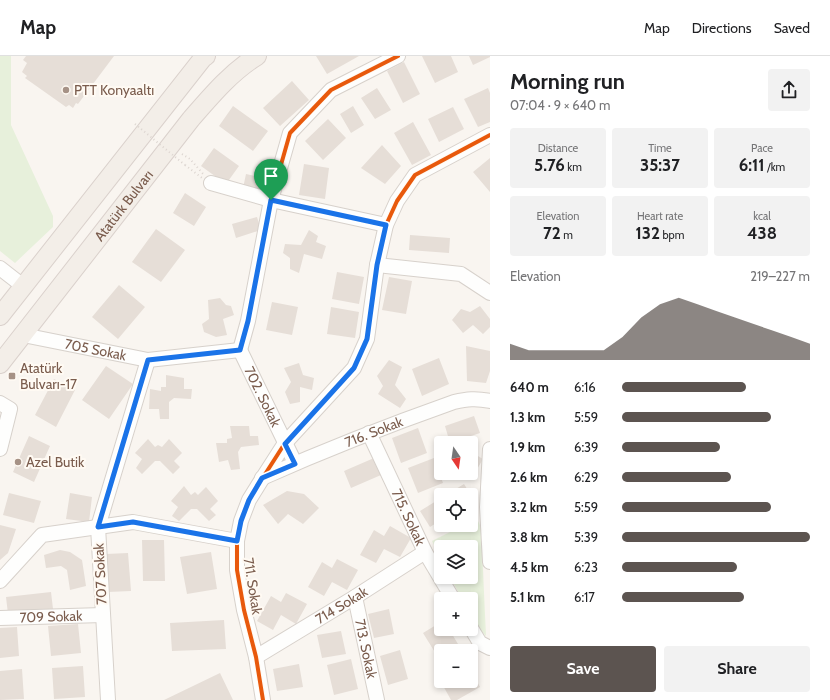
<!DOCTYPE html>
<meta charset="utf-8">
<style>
:root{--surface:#fff;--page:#f2f2f2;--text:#202124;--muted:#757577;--line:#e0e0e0;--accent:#5c5450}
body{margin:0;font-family:Cabin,sans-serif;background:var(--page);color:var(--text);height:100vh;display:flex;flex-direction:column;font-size:15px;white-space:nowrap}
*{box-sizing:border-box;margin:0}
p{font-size:13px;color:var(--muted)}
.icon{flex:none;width:22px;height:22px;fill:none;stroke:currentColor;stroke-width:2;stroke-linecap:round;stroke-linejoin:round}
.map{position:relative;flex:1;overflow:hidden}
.sheet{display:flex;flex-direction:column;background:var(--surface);width:340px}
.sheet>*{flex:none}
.needle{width:26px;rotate:167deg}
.fabs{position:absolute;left:434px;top:380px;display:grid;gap:8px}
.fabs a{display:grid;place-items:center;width:44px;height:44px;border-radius:4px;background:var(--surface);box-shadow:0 2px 6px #0003;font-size:20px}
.pin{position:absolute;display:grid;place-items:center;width:34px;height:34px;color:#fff;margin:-41px -17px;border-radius:50% 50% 50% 0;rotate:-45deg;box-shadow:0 0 4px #0007}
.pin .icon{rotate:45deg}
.round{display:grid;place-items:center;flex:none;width:42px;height:42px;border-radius:4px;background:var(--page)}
.summary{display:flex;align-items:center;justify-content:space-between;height:68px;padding:0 20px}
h1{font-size:22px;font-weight:800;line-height:30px}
.figures{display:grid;grid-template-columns:repeat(3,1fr);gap:6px;height:68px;padding:4px 20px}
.figures div{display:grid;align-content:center;border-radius:4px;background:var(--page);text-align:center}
.figures b{font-size:17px;font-weight:800}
.figures small{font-size:11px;font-weight:400}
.figures p{font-size:11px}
.chart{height:112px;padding:8px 20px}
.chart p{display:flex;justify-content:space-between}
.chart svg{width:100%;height:72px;margin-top:4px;fill:var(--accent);opacity:.7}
.primary-button{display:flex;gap:8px;margin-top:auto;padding:8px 20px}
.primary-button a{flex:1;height:46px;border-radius:4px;background:var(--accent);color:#fff;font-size:16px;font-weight:800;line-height:46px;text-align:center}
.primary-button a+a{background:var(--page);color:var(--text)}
ul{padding:0 20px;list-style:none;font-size:13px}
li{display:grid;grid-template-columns:64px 48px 1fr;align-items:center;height:30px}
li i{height:10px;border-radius:5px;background:var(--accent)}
header{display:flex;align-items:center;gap:24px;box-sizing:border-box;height:56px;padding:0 20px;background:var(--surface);border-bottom:1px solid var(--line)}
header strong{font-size:19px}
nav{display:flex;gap:22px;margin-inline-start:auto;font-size:14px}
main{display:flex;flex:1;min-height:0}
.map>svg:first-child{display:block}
.green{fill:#e7f0db}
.building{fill:#e6ded7}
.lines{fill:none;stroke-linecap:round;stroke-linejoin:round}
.minor-casing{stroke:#d7d1cb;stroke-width:16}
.major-casing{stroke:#dad1cc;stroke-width:20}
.path{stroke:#dcd5d0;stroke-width:2;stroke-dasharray:1 3;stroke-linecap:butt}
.minor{stroke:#fefefd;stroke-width:14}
.major{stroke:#f3eee8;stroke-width:18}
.path-bridge{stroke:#dcd5d0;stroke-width:2;stroke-dasharray:1 3;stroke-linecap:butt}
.cycleway-casing{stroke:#fffaf3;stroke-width:6}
.cycleway{stroke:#e8590c;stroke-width:4}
.route-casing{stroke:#fff;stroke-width:8}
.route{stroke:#1a73e8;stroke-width:5}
.poi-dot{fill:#a69286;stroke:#fffaf3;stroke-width:1.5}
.labels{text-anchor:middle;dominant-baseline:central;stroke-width:4;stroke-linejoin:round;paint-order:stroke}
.poi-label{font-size:14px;fill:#7a5c4d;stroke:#fffaf3;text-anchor:start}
.street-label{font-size:14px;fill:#7a5c4d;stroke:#fffaf3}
</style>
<header>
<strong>Map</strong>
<nav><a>Map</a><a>Directions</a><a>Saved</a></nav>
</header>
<main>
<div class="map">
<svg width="490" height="644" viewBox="0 0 490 644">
<rect width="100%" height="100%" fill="#f9f5f0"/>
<path class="green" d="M0,0H11V69L53,160V171L15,207L0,195Z
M477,463L481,471L486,580C471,564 471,565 471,543H462L450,521H471V491H441V503L432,485L464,469H471V466Z"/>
<path class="building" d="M26,0H114L78,48L76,47L73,52L69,49L66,51L25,22L27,20L22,16L27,7L23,4Z
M316,0H359L327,18Z
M422,0H451L458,16L435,27Z
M469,0H490V1L473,9Z
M404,6L420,38L403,47L387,15Z
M292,25L309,44L280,70L263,52Z
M377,32L391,54L375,63L361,42Z
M488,32L490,37V66L478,71L464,43Z
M233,50L268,75L253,95L219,70Z
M353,50L364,69L351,77L340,58Z
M453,51L464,73L439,86L428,63Z
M328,63L346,82L323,104L305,85Z
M413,66L431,99L412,109L394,77Z
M382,89L401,110L385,128L361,112Z
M214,92L239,110L226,128L201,110Z
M490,102V136L473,116Z
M304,108L329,112L325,143L299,139Z
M246,118L268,123L266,136L243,132Z
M185,137L206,151L194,170L173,157Z
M257,161L261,174L236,182L232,168Z
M156,173L185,194L161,226L132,206Z
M309,174L318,180L316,186L326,190L322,203L304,198L299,217L290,213V202L283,197L285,188L301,189Z
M410,179L450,182L449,197L409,194Z
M337,216L364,221L359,248L332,243Z
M389,221L412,225L406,258L382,254Z
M119,229L145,251L118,283L92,261Z
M220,242L226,249L231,250L234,259L223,263L227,279L216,281L204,276L202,268L209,263L208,244Z
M272,246L298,251L292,279L266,274Z
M480,250L490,263V271L483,278L473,269L463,277L452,264L461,253L470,256Z
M331,251L359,256L355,282L327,278Z
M466,290L490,295V315L486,327L467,325Z
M439,302L449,328L422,340L412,313Z
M389,304L402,311L395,329L406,343L400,352L378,338L383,330L377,320Z
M299,307L303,319L314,322L312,334L300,331V346L290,348L285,336L291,326L284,312Z
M106,310L133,328L109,363L82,344Z
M166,319L184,322V333H192L191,343L174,342L169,346V363H160L159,353H149L150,333L161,335V331H166Z
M54,323L75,334L56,371L35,359Z
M474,360L480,377L450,387L445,370Z
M230,370H249L250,380H258L259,389L241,391L238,396L240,413L231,414L228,404L219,406L216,387H227V383L232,382Z
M418,372L427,397L401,407L392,382Z
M29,380L50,390L34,426L13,416Z
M148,383L155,391L158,389L162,391L169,383L182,397L174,405L180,411L173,418L160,405H155L142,418L136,412L142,403L135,397Z
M471,396L483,403L476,415L471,412Z
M374,402L381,419L351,432L344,415Z
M434,402L443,427L418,437L408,412Z
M464,428L471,439H446Z
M184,430L191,439L195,436L198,439L206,431L218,445L210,453L216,459L209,465L197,453H191L179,465L172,460L178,451L171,445Z
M287,435L304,438L319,452L303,468L288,458L278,468L263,449Z
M9,437L41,445L34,467L3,459Z
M70,437L92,441L89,466L66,463Z
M441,442V464L430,471L420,455Z
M0,469L16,473L8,497L0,504Z
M390,470L411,482L400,501L384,493L376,507L360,499L374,474L384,480Z
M142,484H164L165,525H143Z
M60,494L70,496L82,504L86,530L70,534L67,514L61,510L46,512L44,499Z
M211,496L217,533L187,538L180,501Z
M128,497L131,535L108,536L106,498Z
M337,503L358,514L347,534L332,526L324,540L308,531L322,506L332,512Z
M51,536L53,553L8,558L6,541Z
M286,537L307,548L296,568L281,559L273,574L257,565L271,540L281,546Z
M389,553L394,578L374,582L368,558Z
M224,564L226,593L172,595L170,567Z
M441,566V573H449L461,593L458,595H441V606L423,577Z
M78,568L81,597L51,600L48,570Z
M17,571L19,600L0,602V572Z
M341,575L346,598L322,602L317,579Z
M400,594L408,623L388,629L380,600Z
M351,603L358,633L334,639L327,609Z
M299,608L303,631L277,635L273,613Z
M83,610L85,641L54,643L52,612Z
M22,613L24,643L0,644V615Z
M471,614L480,631L457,644H451L441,626L443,625H471Z
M220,617L233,644H164Z"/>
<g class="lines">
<defs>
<g id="minor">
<path d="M211,127L271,144L386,169"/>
<path d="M377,209L461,218L490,237"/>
<path d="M0,212L23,230"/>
<path id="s1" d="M23,279L148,304L240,294"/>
<path d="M240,294L248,265L271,144L290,77L331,34L398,0"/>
<path id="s2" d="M240,294L295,407"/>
<path d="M0,347L10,353L0,393"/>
<path id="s3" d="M369,377L425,496L453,543"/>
<path d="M490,393L487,451L490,506"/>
<path id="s4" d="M262,422C325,394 389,369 454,346C467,343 476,342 490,345"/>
<path d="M0,525L42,479L133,466L237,485"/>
<path id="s5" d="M355,541L377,644"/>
<path id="s6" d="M0,562L103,559"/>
<path d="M471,572L480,587L490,592"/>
<path id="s7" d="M256,601L355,541L425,496"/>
<path d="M108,644L98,471L148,304"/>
<path d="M263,644L256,601L244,554L237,514V485L241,465L249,444L262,423L285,387L354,312L367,283L377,209L386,169L397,145L415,119L490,79"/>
</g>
<g id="major">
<path d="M0,260L203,2L206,0"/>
<path id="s8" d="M0,308L191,63C211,40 231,16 257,0"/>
</g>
</defs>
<use href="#minor" class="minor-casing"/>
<use href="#major" class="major-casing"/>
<path class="path" d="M182,98L190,103L204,119
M185,109L202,122"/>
<use href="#minor" class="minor"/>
<use href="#major" class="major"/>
<path class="path-bridge" d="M135,68L185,109"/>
<defs>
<path id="cycleway" d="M240,294L248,265L271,144L290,77L331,34L398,0
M263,644L256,601L244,554L237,514V485L241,465L249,444L262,423L285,387L354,312L367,283L377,209L386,169L397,145L415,119L490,79"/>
</defs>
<use href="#cycleway" class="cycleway-casing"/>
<use href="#cycleway" class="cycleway"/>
</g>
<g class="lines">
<defs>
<path id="route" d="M271,144L386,169L377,209L367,283L354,312L285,388L295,408L262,422L249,444L241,465L237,485L133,466L98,471L148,304L240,294L248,265Z"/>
</defs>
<use href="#route" class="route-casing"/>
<use href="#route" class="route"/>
</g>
<g class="poi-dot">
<circle cx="66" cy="34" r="4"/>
<rect x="8" y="316" width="8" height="8" rx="2"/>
<circle cx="18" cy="406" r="4"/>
</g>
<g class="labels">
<g class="poi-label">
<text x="74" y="34">PTT Konyaaltı</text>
<text x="20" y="312">Atatürk<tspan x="20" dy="16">Bulvarı-17</tspan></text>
<text x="26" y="406">Azel Butik</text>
</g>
<g class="street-label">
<text stroke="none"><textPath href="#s8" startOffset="201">Atatürk Bulvarı</textPath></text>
<text stroke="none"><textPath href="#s1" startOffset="74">705 Sokak</textPath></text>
<text stroke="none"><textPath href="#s2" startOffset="52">702. Sokak</textPath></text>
<text stroke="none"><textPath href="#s4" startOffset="121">716. Sokak</textPath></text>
<text stroke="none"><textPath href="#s3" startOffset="93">715. Sokak</textPath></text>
<text transform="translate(100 518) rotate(-93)">707 Sokak</text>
<text transform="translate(253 530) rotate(81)">711. Sokak</text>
<text stroke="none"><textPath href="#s7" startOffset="100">714 Sokak</textPath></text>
<text stroke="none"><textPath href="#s6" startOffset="51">709 Sokak</textPath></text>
<text stroke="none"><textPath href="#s5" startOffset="53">713. Sokak</textPath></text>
</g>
</g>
</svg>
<div class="fabs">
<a><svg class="needle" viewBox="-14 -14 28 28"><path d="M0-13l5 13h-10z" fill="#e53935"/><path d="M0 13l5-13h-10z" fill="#757577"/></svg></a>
<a><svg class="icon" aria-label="locate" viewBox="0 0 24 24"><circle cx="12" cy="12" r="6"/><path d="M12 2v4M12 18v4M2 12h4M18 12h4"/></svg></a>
<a><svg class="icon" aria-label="layers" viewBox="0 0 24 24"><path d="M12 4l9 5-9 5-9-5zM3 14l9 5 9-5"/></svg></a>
<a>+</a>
<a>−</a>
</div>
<div class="pin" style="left:271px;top:144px;background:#1e9e55"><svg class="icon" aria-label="arrive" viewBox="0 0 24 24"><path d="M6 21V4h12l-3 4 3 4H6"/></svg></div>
</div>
<section class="sheet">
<div class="summary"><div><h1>Morning run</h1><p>07:04 · 9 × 640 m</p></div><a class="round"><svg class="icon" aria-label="share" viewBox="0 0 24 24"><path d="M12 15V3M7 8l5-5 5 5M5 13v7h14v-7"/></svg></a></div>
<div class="figures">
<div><p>Distance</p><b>5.76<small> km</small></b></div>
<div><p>Time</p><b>35:37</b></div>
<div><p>Pace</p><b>6:11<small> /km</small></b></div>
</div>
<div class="figures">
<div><p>Elevation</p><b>72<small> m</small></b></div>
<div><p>Heart rate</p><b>132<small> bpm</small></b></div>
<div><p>kcal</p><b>438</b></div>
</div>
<div class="chart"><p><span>Elevation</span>219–227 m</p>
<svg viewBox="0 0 160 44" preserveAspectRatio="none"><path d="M0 44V34L10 38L20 38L30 38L40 38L50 38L60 30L70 18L80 10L90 6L100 10L110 14L120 18L130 22L140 26L150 30L160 34V44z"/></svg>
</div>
<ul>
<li><b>640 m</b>6:16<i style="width:66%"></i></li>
<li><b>1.3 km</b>5:59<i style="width:79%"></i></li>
<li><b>1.9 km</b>6:39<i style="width:52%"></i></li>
<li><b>2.6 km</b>6:29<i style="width:58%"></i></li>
<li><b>3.2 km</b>5:59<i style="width:79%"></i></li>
<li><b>3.8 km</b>5:39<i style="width:100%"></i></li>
<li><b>4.5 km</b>6:23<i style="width:61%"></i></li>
<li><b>5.1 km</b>6:17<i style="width:65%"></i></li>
</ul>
<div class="primary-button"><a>Save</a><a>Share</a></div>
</section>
</main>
